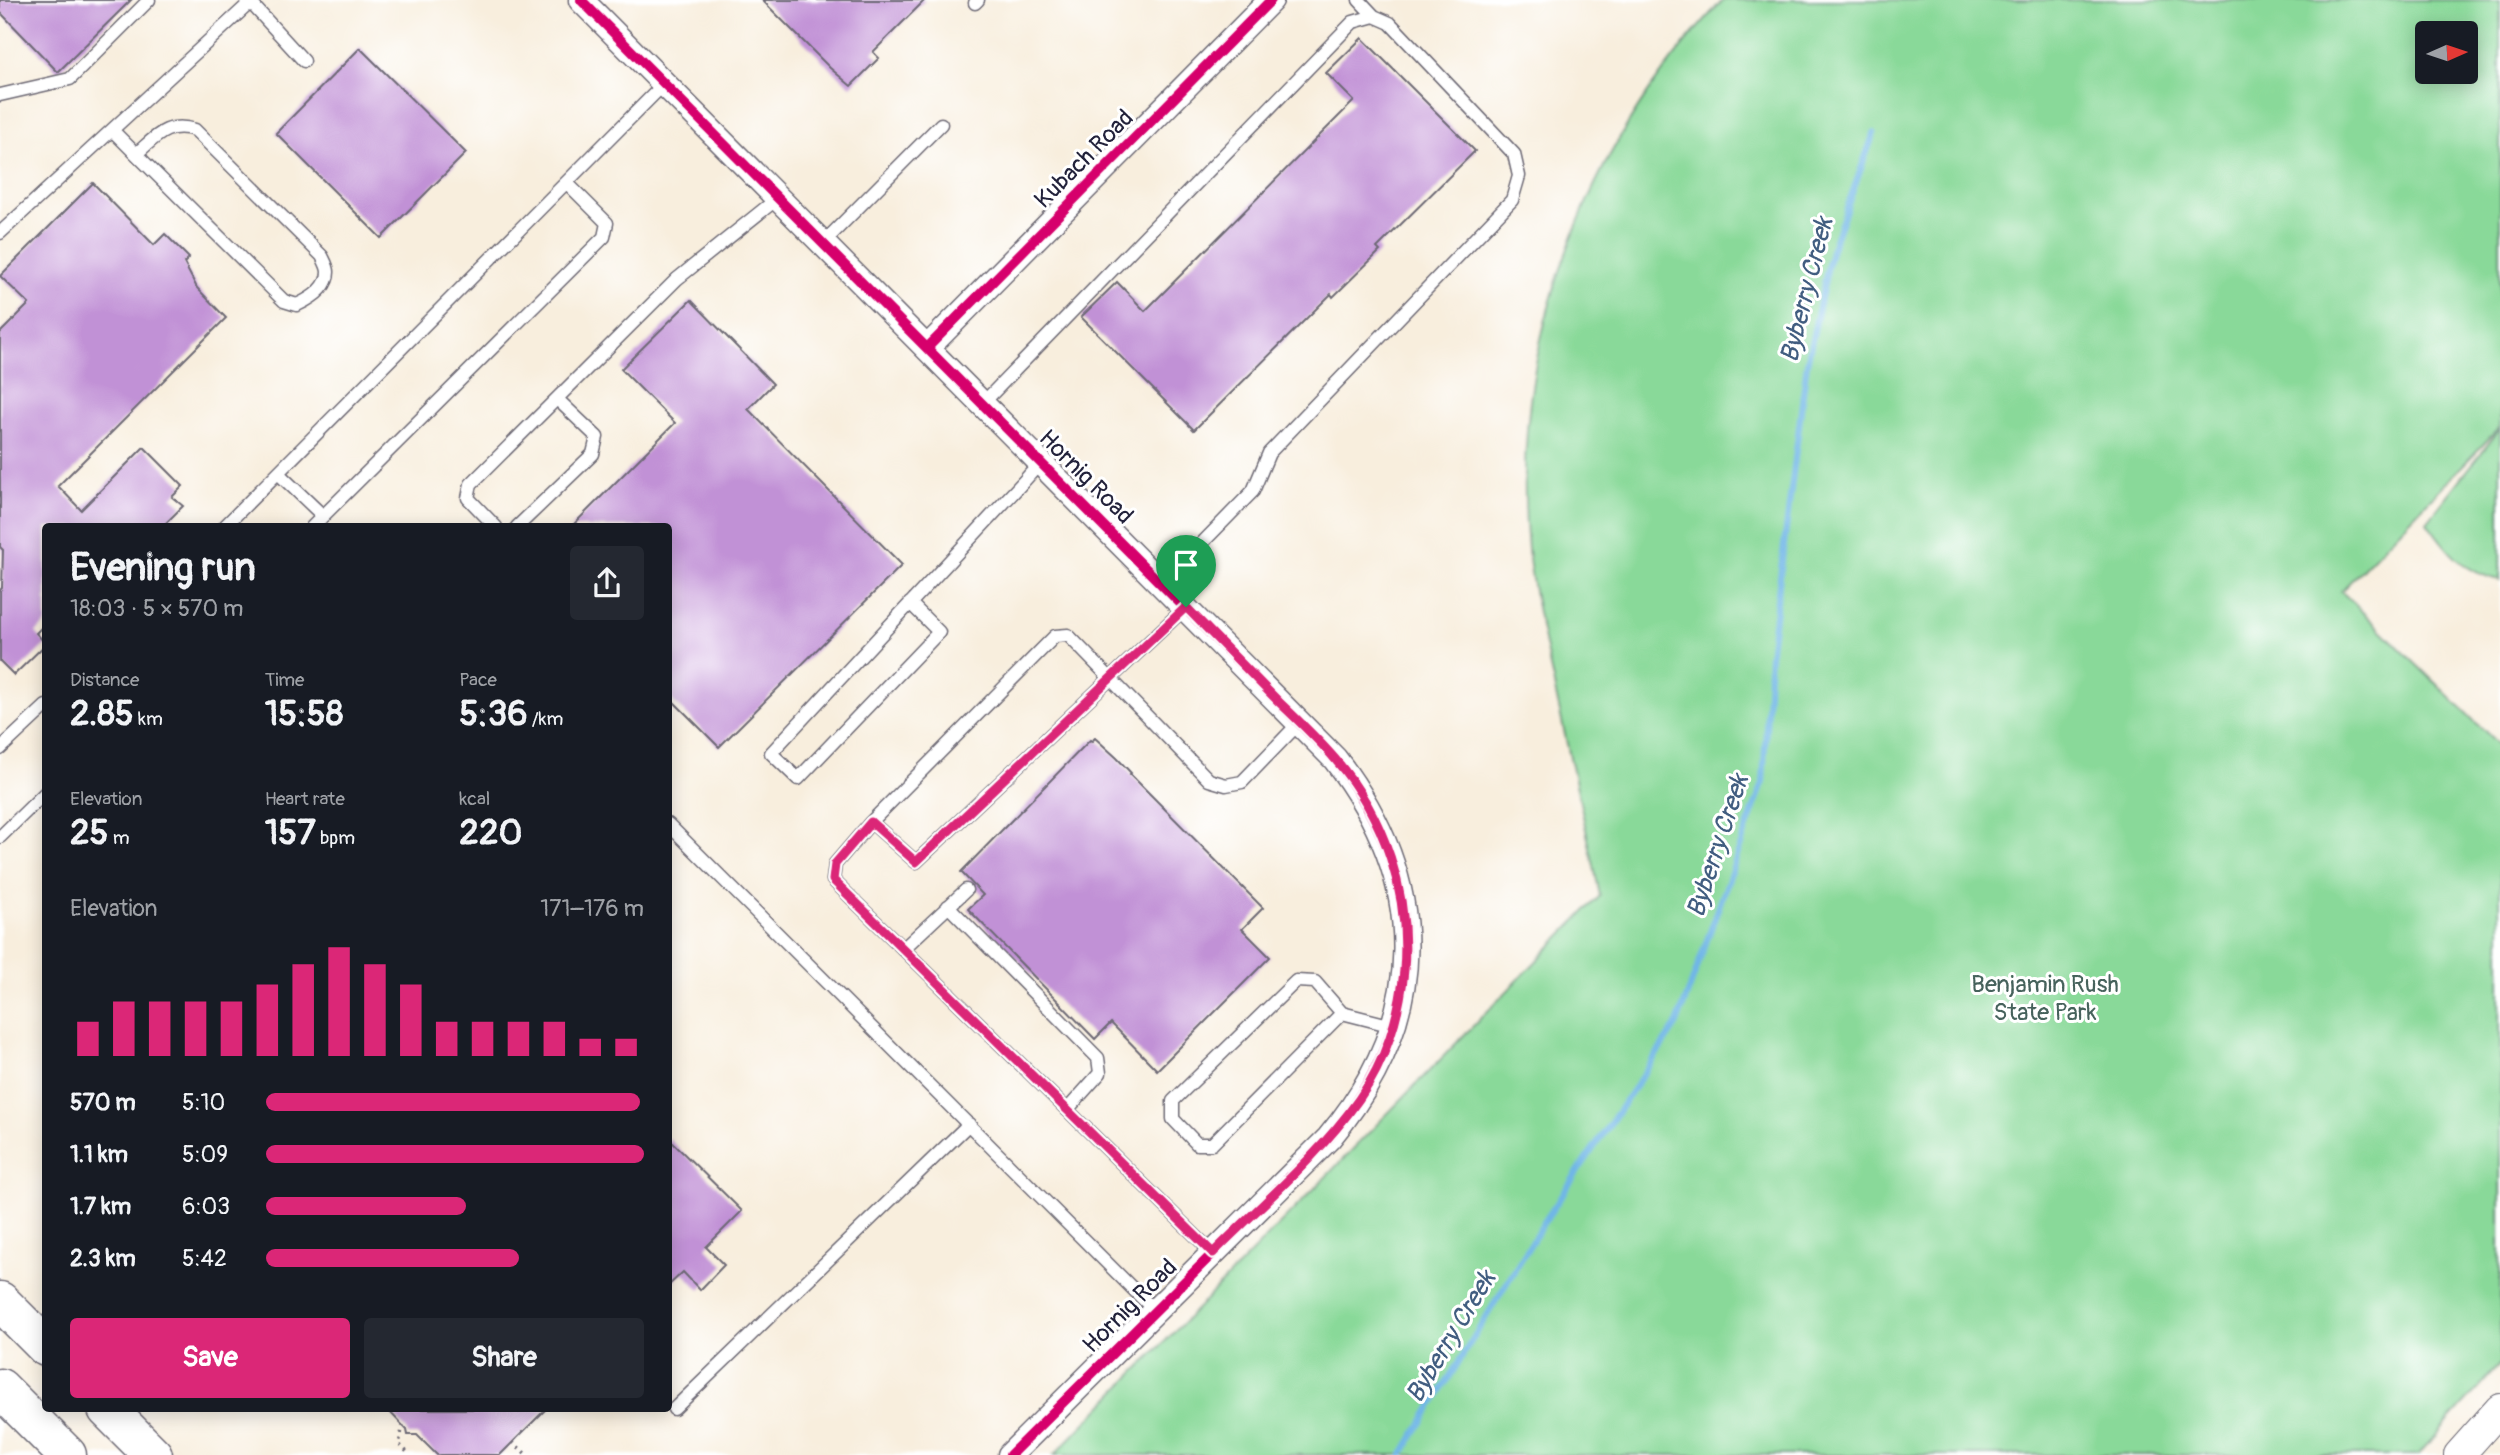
<!DOCTYPE html>
<meta charset="utf-8">
<style>
:root{--surface:#171b24;--page:#242831;--text:#f1f3f6;--muted:#9ea1a6;--accent:#db2777}
body{margin:0;font-family:Pangolin,sans-serif;background:var(--page);color:var(--text);height:100vh;display:flex;flex-direction:column;font-size:26px;white-space:nowrap}
*{box-sizing:border-box;margin:0}
p{font-size:23px;color:var(--muted)}
.icon{flex:none;width:38px;height:38px;fill:none;stroke:currentColor;stroke-width:2;stroke-linecap:round;stroke-linejoin:round}
.map{position:relative;flex:1;overflow:hidden}
.side{position:absolute;left:42px;top:523px;width:630px;height:889px;display:flex;flex-direction:column;background:var(--surface);border-radius:7px;box-shadow:0 4px 18px #0003}
.side>*{flex:none}
.needle{width:46px;rotate:87deg}
.buttons{position:absolute;left:2415px;top:21px;display:grid;gap:14px}
.buttons a{display:grid;place-items:center;width:63px;height:63px;border-radius:7px;background:var(--surface);box-shadow:0 4px 18px #0003;font-size:35px}
.pin{position:absolute;display:grid;place-items:center;width:60px;height:60px;color:#fff;margin:-72px -30px;border-radius:50% 50% 50% 0;rotate:-45deg;box-shadow:0 0 7px #0007}
.pin .icon{rotate:45deg}
.round{display:grid;place-items:center;flex:none;width:74px;height:74px;border-radius:7px;background:var(--page)}
.summary{display:flex;align-items:center;justify-content:space-between;height:119px;padding:0 28px}
h1{font-size:38px;font-weight:700;line-height:52px}
.stats{display:grid;grid-template-columns:repeat(3,1fr);gap:10px;height:119px;padding:7px 28px}
.stats div{display:grid;align-content:center}
.stats b{font-size:35px;font-weight:700}
.stats small{font-size:19px;font-weight:400}
.stats p{font-size:19px}
.chart{height:196px;padding:14px 28px}
.chart p{display:flex;justify-content:space-between}
.chart svg{width:100%;height:126px;margin-top:7px;stroke:var(--accent);stroke-width:6}
.action{display:flex;gap:14px;margin-top:auto;padding:14px 28px}
.action a{flex:1;height:80px;border-radius:7px;background:var(--accent);color:#fff;font-size:28px;font-weight:700;line-height:80px;text-align:center}
.action a+a{background:var(--page);color:var(--text)}
ul{padding:0 28px;list-style:none;font-size:23px}
li{display:grid;grid-template-columns:112px 84px 1fr;align-items:center;height:52px}
li i{height:18px;border-radius:9px;background:var(--accent)}
.map>svg:first-child{display:block}
.green{fill:#89d999;stroke:#567e6a;stroke-width:2;fill-rule:evenodd}
.lines{fill:none;stroke-linecap:round;stroke-linejoin:round}
.stream{stroke:#70b6e7;stroke-width:6}
.building{fill:#c191d6}
.service-casing{stroke:#6d6974;stroke-width:15}
.minor-casing{stroke:#6d6974;stroke-width:27}
.tertiary-casing{stroke:#6d6974;stroke-width:32}
.trunk-casing{stroke:#6d6974;stroke-width:41}
.path{stroke:#6d6974;stroke-width:3.5;stroke-dasharray:2 5;stroke-linecap:butt}
.service{stroke:#fff;stroke-width:12}
.minor{stroke:#fff;stroke-width:24}
.tertiary{stroke:#fff;stroke-width:30}
.trunk{stroke:#fff;stroke-width:38}
.cycleway-casing{stroke:#fff;stroke-width:15}
.cycleway{stroke:#d6006c;stroke-width:10}
.route-casing{stroke:#fff;stroke-width:14}
.route{stroke:#db2777;stroke-width:9}
.labels{text-anchor:middle;dominant-baseline:central;stroke-width:6;stroke-linejoin:round;paint-order:stroke}
.street-label{font-size:24px;fill:#22223b;stroke:#fff}
.park-label{font-size:24px;fill:#46625c;stroke:#fff}
.water-label{font-size:26px;font-style:italic;fill:#415d80;stroke:#fff}
</style>
<div class="map">
<svg width="2500" height="1455" viewBox="0 0 2500 1455">
<rect width="100%" height="100%" fill="#fff"/>
<filter id="ink" filterUnits="userSpaceOnUse"><feTurbulence type="fractalNoise" baseFrequency=".0143" numOctaves="2"/><feDisplacementMap in="SourceGraphic" scale="14" xChannelSelector="R" yChannelSelector="G"/><feConvolveMatrix kernelMatrix="1 2 1 2 8 2 1 2 1" color-interpolation-filters="sRGB"/></filter>
<filter id="wash" filterUnits="userSpaceOnUse"><feTurbulence type="fractalNoise" baseFrequency=".00686" numOctaves="4" result="noise"/><feDisplacementMap in="SourceGraphic" scale="28" xChannelSelector="R" yChannelSelector="G"/><feGaussianBlur stdDeviation="1.57" result="paint"/><feColorMatrix in="noise" values="0 0 0 0 0 0 0 0 0 0 0 0 0 0 0 0 0 1.4 0 .05"/><feComposite in="paint" operator="in"/></filter>
<g filter="url(#wash)">
<rect width="100%" height="100%" fill="#f8eedd"/>
<path class="green" d="M1723,0H2500V427L2341,591L2500,746V1364L2418,1455H1054L1600,896C1586,825 1569,755 1554,685C1544,640 1533,596 1528,550C1508,347 1584,146 1723,0ZM2466,33V72H2427V33Z
M2500,429V580C2464,573 2447,551 2427,522Z"/>
<g class="lines">
<path class="stream" d="M1402,1455L1544,1222L1677,1024L1763,783L1770,656L1807,363L1831,251L1874,133"/>
</g>
<g id="blocks">
<path class="building" d="M0,0H131L58,72L0,12Z
M762,0H925L873,52L879,58L851,86L830,68Z
M1362,38L1475,151L1377,248L1380,251L1333,297L1331,294L1194,430L1081,317L1117,282L1145,311L1354,101L1326,73Z
M360,48L466,153L381,238L276,133Z
M93,183L154,245L165,234L189,258L184,263L197,288L226,318L58,486L81,510L144,447L183,486L172,497L183,506L162,527H46V623L36,633L46,644L14,675L0,661V590L2,588L3,550L0,547V333L29,304L0,276Z
M691,300L773,384L748,409L902,565L719,747L668,696V527H571L675,423L621,369Z
M1095,738L1117,758L1131,773L1130,774L1263,908L1242,929L1270,957L1157,1070L1111,1023L1095,1039L968,909L983,895L961,872L1090,740L1092,741Z
M668,1138L742,1211L706,1247L724,1265L700,1290L683,1272L668,1286Z
M387,1409H546L500,1455H437L417,1435H408L407,1430Z"/>
</g>
</g>
<g filter="url(#ink)">
<use href="#blocks" fill-opacity="0" stroke="#6d6974" stroke-width="2"/>
<g class="lines">
<defs>
<path id="service" d="M1359,0L1374,16
M250,2L304,61
M975,3L978,0
M0,95L70,79L149,0
M112,130L136,154L284,301L297,305C310,299 328,288 328,272C328,267 324,260 322,256L195,130C167,121 156,137 136,154
M0,233L253,0
M823,243L941,124
M983,403L1353,22L1374,16L1390,23L1514,154L1519,176L1512,200L1269,453L1253,491L1162,584
M278,473L323,516
M224,527L664,84
M312,527L604,237L607,223L567,183
M496,527L468,498L471,484L677,279L778,198
M517,527L593,454L597,437L557,399
M910,603L939,632L798,779L771,753L1024,481L1041,462
M1186,607L916,862L871,822L835,864L833,880L1213,1253
M0,749L46,706
M871,822L1055,636L1068,635L1209,780L1226,785L1242,782L1300,722
M668,824L1155,1311
M0,837L46,792
M948,906L1098,1058L1100,1073L1067,1110
M903,949L966,890
M1342,1013L1315,982L1296,981L1173,1101V1119L1197,1144H1212L1342,1013L1393,1026
M674,1409L969,1124"/>
<path id="minor" d="M581,0L1335,759C1430,883 1430,1017 1329,1138L1010,1455
M927,348L1271,0"/>
<path id="tertiary" d="M2459,1455L2500,1409"/>
<path id="trunk" d="M0,1301L46,1347
M0,1388L67,1455
M107,1409L153,1455"/>
</defs>
<use href="#service" class="service-casing"/>
<use href="#minor" class="minor-casing"/>
<use href="#tertiary" class="tertiary-casing"/>
<use href="#trunk" class="trunk-casing"/>
<path class="path" d="M403,1425L399,1444L410,1455
M513,1442L527,1455"/>
<use href="#service" class="service"/>
<use href="#minor" class="minor"/>
<use href="#tertiary" class="tertiary"/>
<use href="#trunk" class="trunk"/>
<defs>
<path id="cycleway" d="M581,0L1335,759C1430,883 1430,1017 1329,1138L1010,1455
M927,348L1271,0"/>
</defs>
<use href="#cycleway" class="cycleway-casing"/>
<use href="#cycleway" class="cycleway"/>
</g>
</g>
<g class="lines" filter="url(#ink)">
<defs>
<path id="route" d="M1186,607C1217,639 1248,670 1279,702C1298,720 1318,739 1335,759C1385,817 1410,894 1404,970C1400,1016 1385,1062 1359,1099C1320,1155 1261,1205 1213,1253L833,880L835,864L871,822L916,862Z"/>
</defs>
<use href="#route" class="route-casing"/>
<use href="#route" class="route"/>
</g>
<g class="labels">
<g class="street-label">
<text transform="translate(1084 159) rotate(-45)">Kubach Road</text>
<text transform="translate(1086 477) rotate(45)">Hornig Road</text>
<text transform="translate(1130 1306) rotate(-45)">Hornig Road</text>
</g>
<g class="park-label">
<text x="2045" y="984">Benjamin Rush<tspan x="2045" dy="28">State Park</tspan></text>
</g>
<g class="water-label">
<text transform="translate(1807 290) rotate(-76)">Byberry Creek</text>
<text transform="translate(1718 846) rotate(-72)">Byberry Creek</text>
<text transform="translate(1451 1337) rotate(-59)">Byberry Creek</text>
</g>
</g>
</svg>
<div class="buttons">
<a><svg class="needle" viewBox="-14 -14 28 28"><path d="M0-13l5 13h-10z" fill="#e53935"/><path d="M0 13l5-13h-10z" fill="#9ea1a6"/></svg></a>
</div>
<div class="pin" style="left:1186px;top:607px;background:#1e9e55"><svg class="icon" aria-label="arrive" viewBox="0 0 24 24"><path d="M6 21V4h12l-3 4 3 4H6"/></svg></div>
<section class="side">
<div class="summary"><div><h1>Evening run</h1><p>18:03 · 5 × 570 m</p></div><a class="round"><svg class="icon" aria-label="share" viewBox="0 0 24 24"><path d="M12 15V3M7 8l5-5 5 5M5 13v7h14v-7"/></svg></a></div>
<div class="stats">
<div><p>Distance</p><b>2.85<small> km</small></b></div>
<div><p>Time</p><b>15:58</b></div>
<div><p>Pace</p><b>5:36<small> /km</small></b></div>
</div>
<div class="stats">
<div><p>Elevation</p><b>25<small> m</small></b></div>
<div><p>Heart rate</p><b>157<small> bpm</small></b></div>
<div><p>kcal</p><b>220</b></div>
</div>
<div class="chart"><p><span>Elevation</span>171–176 m</p>
<svg viewBox="0 0 160 44" preserveAspectRatio="none"><path d="M5 44V32M15 44V25M25 44V25M35 44V25M45 44V25M55 44V19M65 44V12M75 44V6M85 44V12M95 44V19M105 44V32M115 44V32M125 44V32M135 44V32M145 44V38M155 44V38"/></svg>
</div>
<ul>
<li><b>570 m</b>5:10<i style="width:99%"></i></li>
<li><b>1.1 km</b>5:09<i style="width:100%"></i></li>
<li><b>1.7 km</b>6:03<i style="width:53%"></i></li>
<li><b>2.3 km</b>5:42<i style="width:67%"></i></li>
</ul>
<div class="action"><a>Save</a><a>Share</a></div>
</section>
</div>
